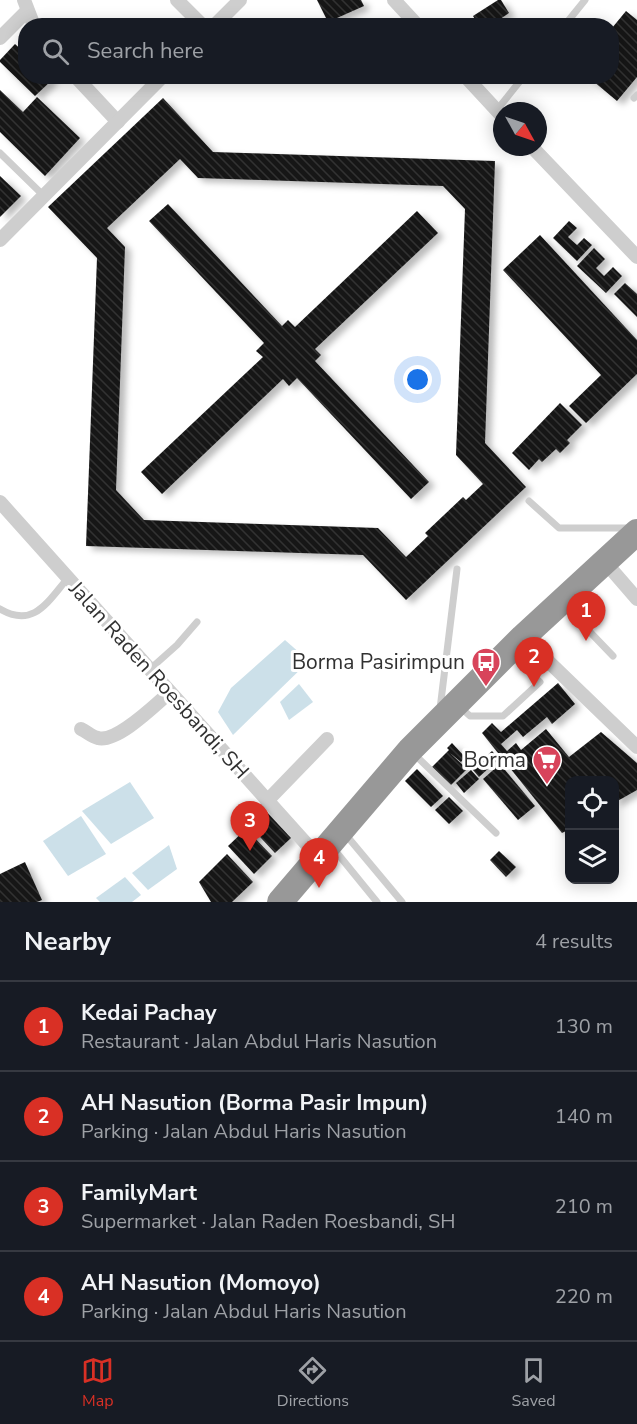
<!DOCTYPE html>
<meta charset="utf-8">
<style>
:root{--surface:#171b24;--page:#242831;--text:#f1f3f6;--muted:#9ea1a6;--line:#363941;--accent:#d93025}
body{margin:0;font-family:"Nunito Sans",sans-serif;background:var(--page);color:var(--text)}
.controls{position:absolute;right:18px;bottom:18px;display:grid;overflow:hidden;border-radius:12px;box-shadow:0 3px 15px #0003}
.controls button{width:54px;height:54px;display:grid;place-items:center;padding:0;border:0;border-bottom:2px solid var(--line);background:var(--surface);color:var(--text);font:30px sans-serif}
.compass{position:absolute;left:493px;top:102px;width:54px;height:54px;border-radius:50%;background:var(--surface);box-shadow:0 3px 15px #0003;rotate:130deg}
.you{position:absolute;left:418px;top:380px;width:21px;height:21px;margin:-15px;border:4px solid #fff;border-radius:50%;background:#1a73e8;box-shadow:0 0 0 9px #1a73e833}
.badge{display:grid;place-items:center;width:39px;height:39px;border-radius:50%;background:var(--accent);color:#fff;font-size:20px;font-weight:700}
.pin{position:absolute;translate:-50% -50px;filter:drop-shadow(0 2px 3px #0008)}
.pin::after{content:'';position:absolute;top:32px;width:21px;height:18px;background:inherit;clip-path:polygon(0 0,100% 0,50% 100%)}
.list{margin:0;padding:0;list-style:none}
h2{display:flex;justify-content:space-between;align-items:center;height:78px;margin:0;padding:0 24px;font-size:26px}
h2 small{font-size:20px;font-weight:400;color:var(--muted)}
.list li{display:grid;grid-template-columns:39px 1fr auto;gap:18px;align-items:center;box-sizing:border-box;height:90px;padding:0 24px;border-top:2px solid var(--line)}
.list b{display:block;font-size:22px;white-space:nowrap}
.list p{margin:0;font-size:20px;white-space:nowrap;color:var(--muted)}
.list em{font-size:20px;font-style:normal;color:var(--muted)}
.icon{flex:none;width:33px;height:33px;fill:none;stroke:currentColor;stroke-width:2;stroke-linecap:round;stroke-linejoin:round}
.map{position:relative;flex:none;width:637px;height:902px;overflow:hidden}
.search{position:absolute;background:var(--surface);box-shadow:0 3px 15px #0003;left:18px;right:18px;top:18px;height:66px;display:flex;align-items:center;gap:15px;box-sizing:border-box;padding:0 21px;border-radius:24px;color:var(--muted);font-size:22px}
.sheet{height:438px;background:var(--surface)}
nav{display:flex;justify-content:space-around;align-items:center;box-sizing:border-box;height:84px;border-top:2px solid var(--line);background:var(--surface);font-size:16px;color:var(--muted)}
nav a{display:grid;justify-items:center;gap:3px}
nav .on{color:var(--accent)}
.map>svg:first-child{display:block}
.water{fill:#cce0e9}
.building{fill:url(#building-back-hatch);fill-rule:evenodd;filter:url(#shadow)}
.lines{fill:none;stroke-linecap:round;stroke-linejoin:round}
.lane{stroke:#cecece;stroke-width:7}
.street{stroke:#cecece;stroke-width:14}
.highway{stroke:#989898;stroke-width:26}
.labels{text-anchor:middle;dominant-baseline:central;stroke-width:6;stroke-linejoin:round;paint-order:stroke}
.poi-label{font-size:21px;fill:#313131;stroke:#fff;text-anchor:end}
.street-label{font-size:21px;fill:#313131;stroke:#fff}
</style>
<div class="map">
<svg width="637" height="902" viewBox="0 0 637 902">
<defs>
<pattern id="building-back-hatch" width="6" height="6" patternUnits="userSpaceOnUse" patternTransform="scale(1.5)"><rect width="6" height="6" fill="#181818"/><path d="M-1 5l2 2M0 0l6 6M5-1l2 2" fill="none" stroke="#313131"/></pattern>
<filter id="shadow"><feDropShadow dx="6" dy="4" stdDeviation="3" flood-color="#0004"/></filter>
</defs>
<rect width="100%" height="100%" fill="#fff"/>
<g class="water">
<path d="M285,640L309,661L233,735L218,712L231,688Z"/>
<path d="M299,684L313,702L289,720L280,702Z"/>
<path d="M130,782L154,818L111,844L82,811Z"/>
<path d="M81,816L106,854L68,876L43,841Z"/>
<path d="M169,845L177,869L148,890L132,873Z"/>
<path d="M125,877L141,895L132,902H100L96,898Z"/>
</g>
<g class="building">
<path d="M317,0H361L364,6L328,22Z"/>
<path d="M498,0H501L509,13L490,26H479L473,16Z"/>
<path d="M626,11L637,20V77L617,101L587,76H612V28Z"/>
<path d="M15,44L26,54V76H49L52,80L35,96L0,62V60Z"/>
<path d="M0,90L23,112L37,97L80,138L45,176L0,132Z"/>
<path d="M163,98L213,152L495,161L485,443L526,487L406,600L363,555L86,546L97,258L48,207ZM180,159L198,178L443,186L465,209L456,455L483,484L466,500L463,497L425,533L428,536L406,557L378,528L144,520L116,490L125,247L107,228Z"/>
<path d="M0,176L21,196L0,217Z"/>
<path d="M168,204L282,326L288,320L295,327L417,211L438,233L315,349L321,355L315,361L429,482L411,499L297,378L289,386L283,379L162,494L141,472L263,357L256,351L264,343L149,221Z"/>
<path d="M569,221L577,228L568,237L577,245L584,238L592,245L577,261L553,238Z"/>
<path d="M540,235L637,340V374L586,423L569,406L601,375L503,270Z"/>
<path d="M594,248L605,259L596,268L604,276L613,267L622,276L606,293L577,266Z"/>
<path d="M625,283L637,294V317L614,294Z"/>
<path d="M560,403L582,425L567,440L570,443L560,453L556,449L542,462L539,459L529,470L512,453Z"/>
<path d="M558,683L575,704L552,724L547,717L523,737L517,730L501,744L507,751L516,743L521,750L546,729L569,757L601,732L637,763V790L614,803V780H570V829L562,833L482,733L492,723L501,732Z"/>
<path d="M452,743L465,757L461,762L450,753L467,769L450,786L431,768L449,750L447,748Z"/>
<path d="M492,751L499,759L479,777L472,769Z"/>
<path d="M500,764L535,806L518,820L483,779Z"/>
<path d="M417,769L443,796L431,807L405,781Z"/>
<path d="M471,770L479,779L464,793L456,783Z"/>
<path d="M449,797L463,811L449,824L435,810Z"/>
<path d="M264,809L291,838L275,853L248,824Z"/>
<path d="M246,829L272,856L254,874L228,846Z"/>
<path d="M499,851L516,867L506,877L490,860Z"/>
<path d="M227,854L253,882L232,902H211L199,882Z"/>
<path d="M25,862L42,900L37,902H0V874Z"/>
</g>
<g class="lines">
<g class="lane">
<path d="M564,26L585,0"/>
<path d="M634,98L637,95"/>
<path d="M497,110L524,76"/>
<path d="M0,153L44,196"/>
<path d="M529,501L559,528H630"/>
<path d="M565,606L613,656"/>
<path d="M0,609C34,629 48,601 68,578"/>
<path d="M149,670L177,645L197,622"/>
<path d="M460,707L470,716H503L540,682L511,655"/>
<path d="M440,709L457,569"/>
<path d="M414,754L496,833"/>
<path d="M346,835L402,902"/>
<path d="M333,848L377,902"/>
</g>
<g class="street">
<path d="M24,0L34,26"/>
<path d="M177,0L203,26"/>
<path d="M394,0L418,26"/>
<path d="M214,26L240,0"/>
<path d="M0,38L27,11"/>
<path d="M75,76L118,122"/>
<path d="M465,76L502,116"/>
<path d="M532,147L637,257"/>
<path d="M0,240L163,76"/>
<path d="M0,502L319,858"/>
<path d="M605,562L637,599"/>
<path d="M523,637L637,747"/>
<path d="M81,729C86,731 92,737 98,738C117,743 155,705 169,693"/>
<path d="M267,801L327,739"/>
</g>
<path class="highway" d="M280,902L410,750L523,637L637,532"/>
</g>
<defs>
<g id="bus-pin" transform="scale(1.5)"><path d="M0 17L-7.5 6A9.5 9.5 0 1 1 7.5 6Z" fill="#d8445b" stroke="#fff"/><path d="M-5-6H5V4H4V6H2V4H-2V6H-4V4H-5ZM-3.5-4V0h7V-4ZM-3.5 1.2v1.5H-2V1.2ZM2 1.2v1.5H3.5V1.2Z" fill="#fff"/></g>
<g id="supermarket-pin" transform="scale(1.5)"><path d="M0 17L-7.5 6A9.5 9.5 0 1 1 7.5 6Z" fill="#d8445b" stroke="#fff"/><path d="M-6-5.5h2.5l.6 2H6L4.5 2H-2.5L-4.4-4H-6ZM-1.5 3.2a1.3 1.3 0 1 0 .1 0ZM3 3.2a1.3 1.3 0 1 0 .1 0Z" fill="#fff"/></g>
</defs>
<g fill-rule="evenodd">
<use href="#bus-pin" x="486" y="662"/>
<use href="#supermarket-pin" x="547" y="760"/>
</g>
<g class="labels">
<g class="poi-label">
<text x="465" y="662">Borma Pasirimpun</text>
<text x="526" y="760">Borma</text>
</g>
<g class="street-label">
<text transform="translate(159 680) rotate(48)">Jalan Raden Roesbandi, SH</text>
</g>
</g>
</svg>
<div class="controls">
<button><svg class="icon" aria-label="locate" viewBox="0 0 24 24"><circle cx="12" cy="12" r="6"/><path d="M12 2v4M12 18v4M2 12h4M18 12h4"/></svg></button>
<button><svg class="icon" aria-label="layers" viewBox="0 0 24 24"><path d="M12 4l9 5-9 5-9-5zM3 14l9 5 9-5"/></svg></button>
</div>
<svg class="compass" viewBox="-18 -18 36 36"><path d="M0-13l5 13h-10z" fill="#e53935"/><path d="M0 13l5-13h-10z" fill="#9ea1a6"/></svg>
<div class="you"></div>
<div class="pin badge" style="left:586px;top:641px">1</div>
<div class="pin badge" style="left:534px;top:687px">2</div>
<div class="pin badge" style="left:250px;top:851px">3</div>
<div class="pin badge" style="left:319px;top:888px">4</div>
<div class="search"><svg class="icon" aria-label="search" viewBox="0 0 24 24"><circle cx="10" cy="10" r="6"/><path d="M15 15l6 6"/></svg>Search here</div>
</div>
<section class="sheet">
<h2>Nearby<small>4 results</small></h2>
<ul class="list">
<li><span class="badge">1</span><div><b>Kedai Pachay</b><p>Restaurant · Jalan Abdul Haris Nasution</p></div><em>130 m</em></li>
<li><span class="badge">2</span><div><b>AH Nasution (Borma Pasir Impun)</b><p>Parking · Jalan Abdul Haris Nasution</p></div><em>140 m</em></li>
<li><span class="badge">3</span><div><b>FamilyMart</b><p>Supermarket · Jalan Raden Roesbandi, SH</p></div><em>210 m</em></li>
<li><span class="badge">4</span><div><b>AH Nasution (Momoyo)</b><p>Parking · Jalan Abdul Haris Nasution</p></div><em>220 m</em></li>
</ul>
</section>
<nav>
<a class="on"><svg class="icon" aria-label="map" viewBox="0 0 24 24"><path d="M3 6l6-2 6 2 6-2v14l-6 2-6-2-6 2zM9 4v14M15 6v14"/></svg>Map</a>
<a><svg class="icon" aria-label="directions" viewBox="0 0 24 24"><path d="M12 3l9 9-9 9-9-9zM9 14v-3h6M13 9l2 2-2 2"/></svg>Directions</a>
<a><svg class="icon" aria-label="saved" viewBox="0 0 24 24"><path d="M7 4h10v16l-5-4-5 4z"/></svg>Saved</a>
</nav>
